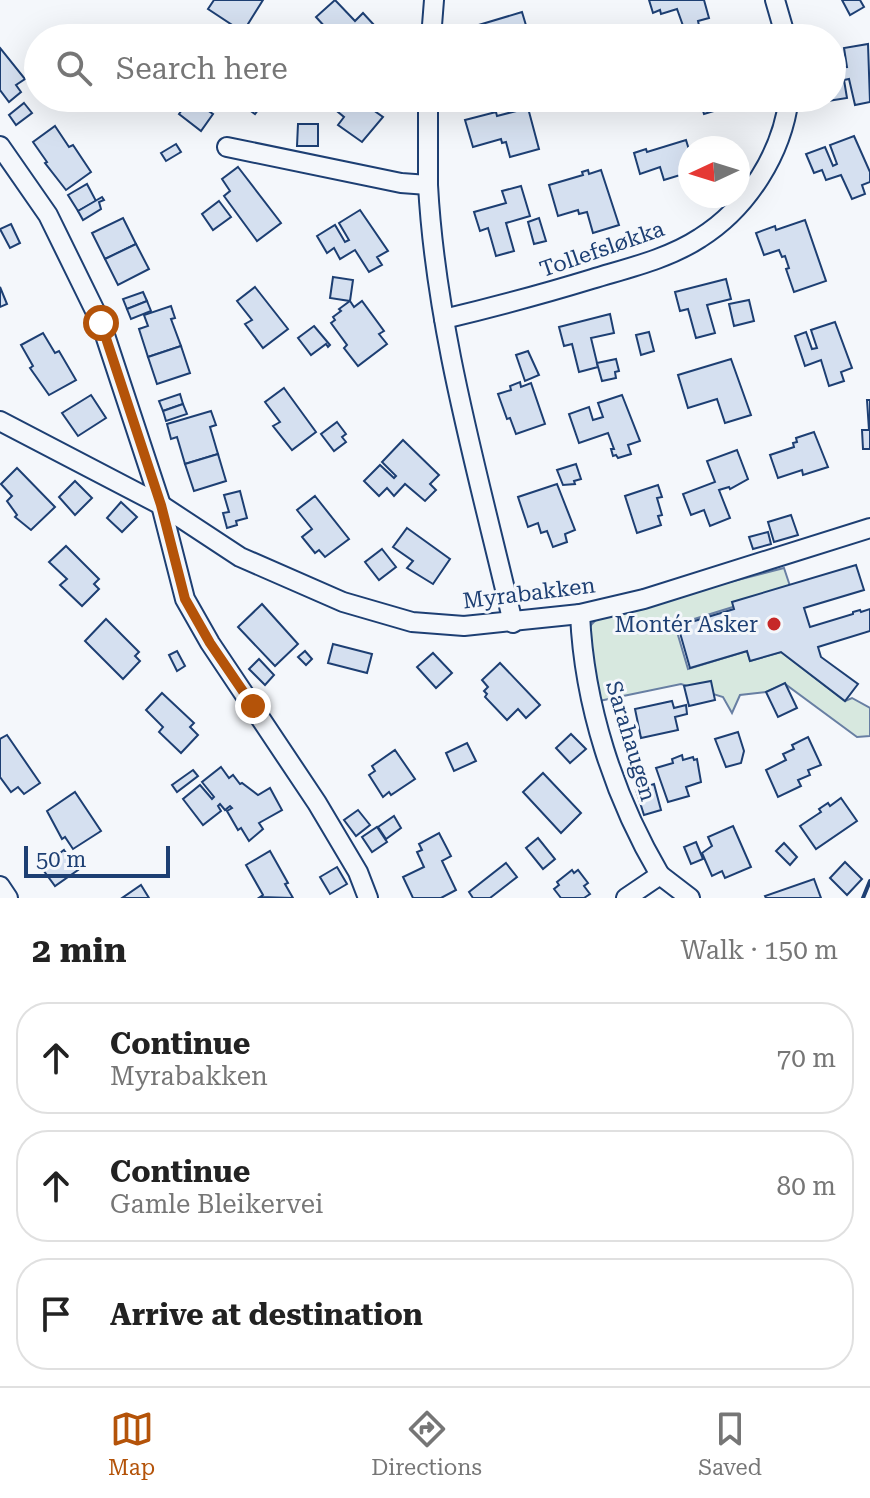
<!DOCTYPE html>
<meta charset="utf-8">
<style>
:root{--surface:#fff;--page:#f6f6f6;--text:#222;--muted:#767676;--line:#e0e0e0;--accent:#b45309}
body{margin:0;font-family:"Roboto Serif",serif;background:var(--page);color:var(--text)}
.compass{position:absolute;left:678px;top:136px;width:72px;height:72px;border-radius:50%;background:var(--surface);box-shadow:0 8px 32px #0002;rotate:266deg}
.scale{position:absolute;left:24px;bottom:20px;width:146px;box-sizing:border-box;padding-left:8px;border:4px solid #1d3f73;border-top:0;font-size:22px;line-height:28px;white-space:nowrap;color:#1d3f73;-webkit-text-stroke:6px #f4f7fb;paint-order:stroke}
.stop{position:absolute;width:24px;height:24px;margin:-18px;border:6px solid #b45309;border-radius:50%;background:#fff}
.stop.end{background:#b45309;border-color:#fff;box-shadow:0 2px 8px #0008}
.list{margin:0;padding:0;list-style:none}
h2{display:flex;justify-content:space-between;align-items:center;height:104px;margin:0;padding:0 32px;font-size:34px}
h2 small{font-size:26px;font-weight:400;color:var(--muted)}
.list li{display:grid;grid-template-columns:52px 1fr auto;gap:24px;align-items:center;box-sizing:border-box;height:112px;margin:0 16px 16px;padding:0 16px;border:2px solid var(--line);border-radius:32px}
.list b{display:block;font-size:30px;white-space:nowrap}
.list p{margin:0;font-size:26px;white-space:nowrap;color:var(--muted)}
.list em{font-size:26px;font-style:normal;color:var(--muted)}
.icon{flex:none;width:44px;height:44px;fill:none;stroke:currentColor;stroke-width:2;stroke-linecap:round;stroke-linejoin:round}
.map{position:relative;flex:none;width:870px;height:898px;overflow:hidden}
.search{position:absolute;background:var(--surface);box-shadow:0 8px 32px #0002;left:24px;right:24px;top:24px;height:88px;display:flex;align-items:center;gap:20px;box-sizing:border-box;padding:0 28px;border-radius:44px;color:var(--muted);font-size:30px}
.sheet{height:488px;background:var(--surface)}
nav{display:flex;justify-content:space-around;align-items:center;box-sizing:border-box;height:112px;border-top:2px solid var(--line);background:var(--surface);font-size:22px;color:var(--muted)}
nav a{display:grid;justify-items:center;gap:4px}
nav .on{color:var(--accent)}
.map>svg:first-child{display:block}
.green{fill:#d7e8df;stroke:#687fa3;stroke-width:2}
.building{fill:#d5e0f0;stroke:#1d3f73;stroke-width:2}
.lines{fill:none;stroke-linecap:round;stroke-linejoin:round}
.minor-casing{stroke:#1d3f73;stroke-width:22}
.minor{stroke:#f4f7fb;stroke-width:18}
.wall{stroke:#1d3f73;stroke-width:4}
.route{stroke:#b45309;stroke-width:10}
.poi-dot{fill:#c62828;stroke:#f4f7fb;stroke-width:3}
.labels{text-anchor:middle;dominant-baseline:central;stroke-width:6;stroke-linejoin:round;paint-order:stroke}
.street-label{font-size:22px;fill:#1d3f73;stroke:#f4f7fb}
.poi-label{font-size:22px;fill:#1d3f73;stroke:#f4f7fb;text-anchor:end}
</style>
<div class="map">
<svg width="870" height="898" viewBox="0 0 870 898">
<rect width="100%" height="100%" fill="#f4f7fb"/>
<path class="green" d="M784,568L791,589L675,625L688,669L747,651L750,661L781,652L845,701L852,698L870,708V736L857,737L785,684L766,692L740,695L732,713L723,697L681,684L599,701C597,686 586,641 589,629C592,620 602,617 609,613Z"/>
<g class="building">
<path d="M214,0H263L243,32L208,9Z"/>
<path d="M335,0L355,21L363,13L386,38H335L316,17Z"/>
<path d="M649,0H704L709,18L698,21L700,30L686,34L677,9L661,14L660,10L653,13Z"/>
<path d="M842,0H860L864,7L850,15Z"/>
<path d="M522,12L528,32L506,38H475L472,27Z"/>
<path d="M122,30L129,38H114Z"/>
<path d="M868,44L870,102L855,105L849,79L844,80L847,98L815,103L814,98H832V68L847,67L844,48Z"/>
<path d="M0,48L25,79L16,85L21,92L9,102L0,90Z"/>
<path d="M233,98H267L255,114Z"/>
<path d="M329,98H356L383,117L362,142L338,125L344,117L326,102Z"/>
<path d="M699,98H738L740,103L704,114Z"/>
<path d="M188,102L193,105L195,102L213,114L201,131L179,114Z"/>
<path d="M24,103L32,113L16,125L9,115Z"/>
<path d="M528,108L539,149L510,157L506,142L502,143L501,139L473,147L465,120L496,112L497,116Z"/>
<path d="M298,124H318V146H297Z"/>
<path d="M55,126L69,147L73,145L91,172L66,190L45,163L47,162L33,142Z"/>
<path d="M854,136L870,172V182L862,185L865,194L852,199L841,175L826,180L822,170L814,173L806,154L825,147L833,166L837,164L830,145Z"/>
<path d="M686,140L690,153V172L664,180L660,167L640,174L634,153L646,149L647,152Z"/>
<path d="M176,144L181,152L166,161L161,153Z"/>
<path d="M238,167L281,223L257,241L224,196L230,191L222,179Z"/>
<path d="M588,170L589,174L601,170L619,225L593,233L587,212L579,214L578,210L558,216L549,185L583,175L582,172Z"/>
<path d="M87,184L96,201L78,211L68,195Z"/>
<path d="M521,186L530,216L506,223L514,251L496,256L488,228L480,231L474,212L506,203L502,191Z"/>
<path d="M102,197L104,200L99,202L101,209L83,220L78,211Z"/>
<path d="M219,201L231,217L213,230L202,214Z"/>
<path d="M360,210L388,251L377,257L382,265L369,272L355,250L340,259L334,248L327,253L317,236L335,225L345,242L349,240L339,223Z"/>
<path d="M123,218L136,244L105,259L92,233Z"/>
<path d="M539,218L546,241L534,244L528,222Z"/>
<path d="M805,220L826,281L794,292L786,269L789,268L785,256L782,257L779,250L764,255L756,233L775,226L776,230Z"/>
<path d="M11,224L20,243L10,248L0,229Z"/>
<path d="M136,244L149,269L118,285L105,259Z"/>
<path d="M333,277L353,280L350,301L330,298Z"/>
<path d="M726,279L731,299L707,305L715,333L696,338L688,309L680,311L675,292Z"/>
<path d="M0,287L7,304L0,307Z"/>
<path d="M255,287L288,329L263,348L245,324L252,320L237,301Z"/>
<path d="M143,292L147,301L127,309L123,299Z"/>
<path d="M749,300L754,321L734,326L729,304Z"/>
<path d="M147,301L151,311L131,319L127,309Z"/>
<path d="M350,301L354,307L362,301L384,331L379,334L387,344L358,366L344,348L347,345L331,323L335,320L333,317L341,311L339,309Z"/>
<path d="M171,306L175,318L171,319L181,346L148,357L139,329L148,326L144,315Z"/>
<path d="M610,314L614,333L591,338L598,367L579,372L572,344L564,346L559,327Z"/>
<path d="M835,322L852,368L841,372L844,381L829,386L821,360L805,366L795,336L806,332L812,349L817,348L811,330Z"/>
<path d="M314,326L330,345L328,347L326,344L311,355L298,338Z"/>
<path d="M649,332L654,351L641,355L636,335Z"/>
<path d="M43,333L55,353L59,351L76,380L49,395L30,368L33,366L21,345Z"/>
<path d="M181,346L190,373L157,384L148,357Z"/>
<path d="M528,351L539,375L525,381L516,355Z"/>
<path d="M616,359L619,371L615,372L616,378L602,381L597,363Z"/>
<path d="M731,359L751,415L725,423L717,399L688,408L678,375Z"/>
<path d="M520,382L521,387L531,383L545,424L516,434L510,418L507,419L498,394L511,390L510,386Z"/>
<path d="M284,388L316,432L292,450L273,426L280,422L265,402Z"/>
<path d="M180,394L183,404L163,411L159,401Z"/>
<path d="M91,395L106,418L78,436L62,413Z"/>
<path d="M622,395L640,441L628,445L631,454L618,458L616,455L613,456L611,449H614L608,433L579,443L569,414L589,407L593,420L603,417L598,403Z"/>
<path d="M867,400H870V449H863L862,430H869Z"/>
<path d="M183,404L187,414L166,421L163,411Z"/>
<path d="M211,411L216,425L210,427L218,454L185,464L177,437L171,439L167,424Z"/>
<path d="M337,422L346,434L342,437L346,442L334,451L321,434Z"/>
<path d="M814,432L828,467L803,475L802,470L778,478L770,455L794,447L793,443L797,442L796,438Z"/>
<path d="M403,440L439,475L430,484L436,490L425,501L405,484L394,496L387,488L379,496L364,481L380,465L394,478L396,476L382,462Z"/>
<path d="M737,450L748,479L730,489L729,487L719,490L730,518L710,526L704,510L691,515L683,494L715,482L707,461Z"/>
<path d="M218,454L226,481L194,491L185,464Z"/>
<path d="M576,464L581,479L574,481L575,484L563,485L557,470Z"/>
<path d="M17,468L55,507L31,530L15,517L17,515L7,501L12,496L1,484Z"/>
<path d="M75,481L92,498L75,515L59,497Z"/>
<path d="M557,484L575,530L565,534L567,542L553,547L547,531L541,533L538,523L528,527L518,497Z"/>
<path d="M658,485L662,497L657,498L662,515L658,516L661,525L637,533L625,496Z"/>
<path d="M240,491L247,518L236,521L237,525L227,528L223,513L229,512L224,495Z"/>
<path d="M315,496L349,539L325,557L319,550L315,553L302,537L312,529L297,510Z"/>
<path d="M121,502L137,517L122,532L107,518Z"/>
<path d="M791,515L798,535L774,542L768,522Z"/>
<path d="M407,528L450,559L433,584L407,568L413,561L393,547Z"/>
<path d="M768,532L771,544L753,549L749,537Z"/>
<path d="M66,546L99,579L94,584L99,589L82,606L60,585L67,579L49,562Z"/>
<path d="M382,549L396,567L379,580L365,562Z"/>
<path d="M856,565L864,590L804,608L810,627L853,614V612L860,610L861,612L870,609V631L818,647L821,657L858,684L845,701L781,652L750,661L747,651L690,668L678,626L734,609L732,602Z"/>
<path d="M262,604L298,644L275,666L238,627Z"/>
<path d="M106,619L139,652L135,656L140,661L123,679L85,641Z"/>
<path d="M333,644L372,654L367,673L328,663Z"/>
<path d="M177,651L185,666L177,671L169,655Z"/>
<path d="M305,651L312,659L306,665L298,657Z"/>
<path d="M433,653L452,673L436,688L417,667Z"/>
<path d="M259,659L274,675L265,685L249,669Z"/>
<path d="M500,663L540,705L526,718L518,709L507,720L485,697L487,694L484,691L488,687L482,680Z"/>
<path d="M711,681L715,700L689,706L684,686Z"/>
<path d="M785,683L797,708L778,717L766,692Z"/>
<path d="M162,693L194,723L190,727L198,735L181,753L159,732L163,727L146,710Z"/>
<path d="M672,701L674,708L686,705L687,714L675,717L678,730L641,738L635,709Z"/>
<path d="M738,732L744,751L741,763L726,767L715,739Z"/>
<path d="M571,734L586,749L570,763L556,748Z"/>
<path d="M7,735L40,783L24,794L18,787L11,792L0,777V739Z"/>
<path d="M808,737L821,765L808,770L810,775L798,780L801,786L778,797L766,770L786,760L783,754L794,749L792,745Z"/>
<path d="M467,743L476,761L454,771L446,753Z"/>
<path d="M395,750L415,779L391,795L389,792L383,797L369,775L375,771L372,766Z"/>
<path d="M682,755L683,760L693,757L694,760L697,759L701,782L686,787L689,796L668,802L656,768L673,763L672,759Z"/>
<path d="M221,767L229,778L233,775L240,784L242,783L258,795L270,788L282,810L259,823L263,829L249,841L241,828L238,830L227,811L232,808L230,806L225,810L220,804L218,806L221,811L203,825L183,799L200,785L212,799L214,797L202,782Z"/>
<path d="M193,770L198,776L177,792L172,785Z"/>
<path d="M543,773L581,813L561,833L523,792Z"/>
<path d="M654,784L661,810L644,815L636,790Z"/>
<path d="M75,792L101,831L73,849L65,837L62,839L47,811Z"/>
<path d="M841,798L857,821L816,849L800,826L821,812L819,809L828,803L830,806Z"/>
<path d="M358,810L370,825L356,836L344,820Z"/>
<path d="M394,816L401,828L386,839L378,827Z"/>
<path d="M733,826L751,867L725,878L722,871L712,876L702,853L712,846L708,837Z"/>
<path d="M377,827L387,842L372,852L362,837Z"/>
<path d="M439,833L451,856L442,861L456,890L441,898H413L403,877L424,867L417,852L422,850L419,844Z"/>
<path d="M538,838L555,859L543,869L526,848Z"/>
<path d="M696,842L703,859L691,864L684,847Z"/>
<path d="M784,843L797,857L790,865L776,851Z"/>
<path d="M64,850L78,870L55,886L41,867Z"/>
<path d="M270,851L288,883L285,884L293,898L260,897L263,895L246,865Z"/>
<path d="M845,862L862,879L847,895L830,878Z"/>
<path d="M506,863L517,877L490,898H473L469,892Z"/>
<path d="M337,867L347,884L330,894L320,877Z"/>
<path d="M572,870L574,873L578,870L588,883L584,886L590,894L584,898H561L554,889L559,885L557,882Z"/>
<path d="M814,879L821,898H766L765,896Z"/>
<path d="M141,885L149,898H122Z"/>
</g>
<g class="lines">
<g class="minor-casing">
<g id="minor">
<path d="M775,0L786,38"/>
<path d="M431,38L434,0"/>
<path d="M0,146L48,215L101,323L161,505L185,599L210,643L317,803L358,872L368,898"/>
<path d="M227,147L401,183L428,185V98"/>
<path d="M428,185C436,332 480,480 513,623"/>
<path d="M444,319C494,307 543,294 592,279C628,268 668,259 700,238C748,208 782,153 789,98"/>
<path d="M0,421L161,505L240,557L343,602L412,622L464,626L580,614L644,599L870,528"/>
<path d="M580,614C584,705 614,797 660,875L626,898"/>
<path d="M660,875L690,898"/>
<path d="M0,886L8,898"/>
</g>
</g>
<use href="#minor" class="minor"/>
<path class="wall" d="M863,898L870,881"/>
</g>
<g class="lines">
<path class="route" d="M101,323L161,505L185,599L210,643L253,706"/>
</g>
<circle class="poi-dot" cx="774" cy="624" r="8"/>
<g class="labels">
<g class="street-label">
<text transform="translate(602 249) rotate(-19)">Tollefsløkka</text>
<text transform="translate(529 593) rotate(-7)">Myrabakken</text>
<text transform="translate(631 741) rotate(73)">Sarahaugen</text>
</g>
<g class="poi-label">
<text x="758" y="624">Montér Asker</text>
</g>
</g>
</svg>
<svg class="compass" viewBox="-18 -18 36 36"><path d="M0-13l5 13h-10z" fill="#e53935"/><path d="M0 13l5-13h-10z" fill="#767676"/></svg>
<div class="scale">50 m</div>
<div class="stop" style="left:101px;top:323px"></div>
<div class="stop end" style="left:253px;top:706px"></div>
<div class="search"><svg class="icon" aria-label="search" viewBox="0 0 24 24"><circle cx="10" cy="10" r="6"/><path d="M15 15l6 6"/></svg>Search here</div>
</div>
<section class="sheet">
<h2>2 min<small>Walk · 150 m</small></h2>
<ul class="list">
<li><svg class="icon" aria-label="ahead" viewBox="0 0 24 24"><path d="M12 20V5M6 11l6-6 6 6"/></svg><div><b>Continue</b><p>Myrabakken</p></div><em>70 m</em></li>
<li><svg class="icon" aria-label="ahead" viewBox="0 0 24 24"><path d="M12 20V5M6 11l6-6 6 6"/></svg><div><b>Continue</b><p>Gamle Bleikervei</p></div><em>80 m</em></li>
<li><svg class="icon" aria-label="arrive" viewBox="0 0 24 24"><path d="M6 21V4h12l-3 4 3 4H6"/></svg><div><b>Arrive at destination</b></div></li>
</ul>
</section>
<nav>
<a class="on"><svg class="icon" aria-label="map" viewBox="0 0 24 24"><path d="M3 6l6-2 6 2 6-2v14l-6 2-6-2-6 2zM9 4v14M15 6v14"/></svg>Map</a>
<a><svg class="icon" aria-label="directions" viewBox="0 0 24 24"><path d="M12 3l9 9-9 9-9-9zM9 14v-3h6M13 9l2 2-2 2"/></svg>Directions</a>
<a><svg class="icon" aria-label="saved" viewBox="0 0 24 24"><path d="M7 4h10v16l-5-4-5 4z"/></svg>Saved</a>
</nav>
